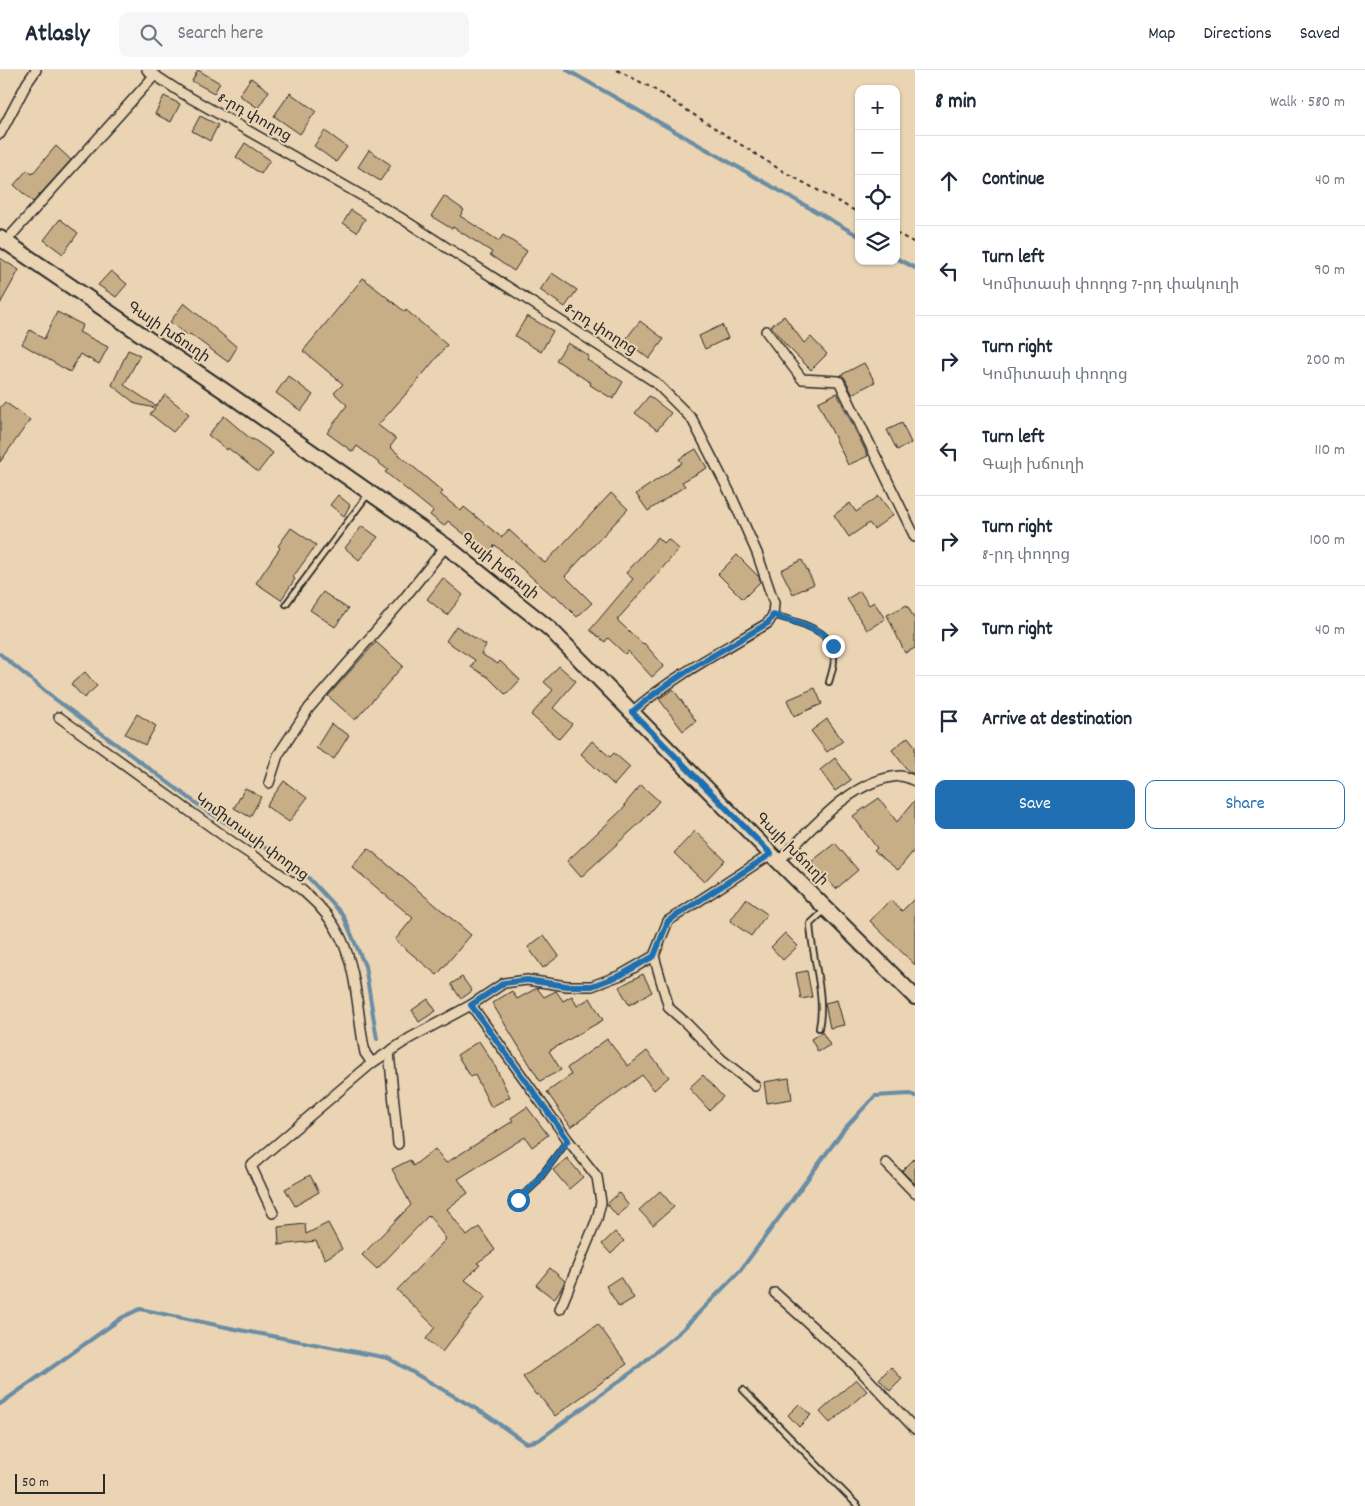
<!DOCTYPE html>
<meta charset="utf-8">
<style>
:root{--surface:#fff;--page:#f6f6f7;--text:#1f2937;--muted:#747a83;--line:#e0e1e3;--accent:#1f6fb2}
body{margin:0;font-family:Dekko,"Noto Sans Armenian",sans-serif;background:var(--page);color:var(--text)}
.controls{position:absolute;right:15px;top:15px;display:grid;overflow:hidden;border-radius:10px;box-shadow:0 1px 4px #0004}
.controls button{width:45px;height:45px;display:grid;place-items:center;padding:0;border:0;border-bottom:1px solid var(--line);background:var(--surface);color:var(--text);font:25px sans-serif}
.scale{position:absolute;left:15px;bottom:12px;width:90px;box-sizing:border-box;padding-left:5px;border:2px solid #2b2b2b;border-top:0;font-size:14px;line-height:18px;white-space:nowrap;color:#2b2b2b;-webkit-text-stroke:4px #ead4b3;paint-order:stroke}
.stop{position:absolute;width:15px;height:15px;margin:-11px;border:4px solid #1f6fb2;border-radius:50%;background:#fff}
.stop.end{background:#1f6fb2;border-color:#fff;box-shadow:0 1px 5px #0008}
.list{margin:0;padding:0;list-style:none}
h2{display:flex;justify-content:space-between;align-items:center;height:65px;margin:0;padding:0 20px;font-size:21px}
h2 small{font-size:16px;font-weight:400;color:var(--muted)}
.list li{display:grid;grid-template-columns:32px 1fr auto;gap:15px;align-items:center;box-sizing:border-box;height:90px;padding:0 20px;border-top:1px solid var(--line)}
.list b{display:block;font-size:19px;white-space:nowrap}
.list p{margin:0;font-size:16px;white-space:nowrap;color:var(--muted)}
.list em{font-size:16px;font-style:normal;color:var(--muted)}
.actions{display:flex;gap:10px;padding:15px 20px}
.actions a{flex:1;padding:11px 0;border:1px solid var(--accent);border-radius:10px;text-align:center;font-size:18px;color:var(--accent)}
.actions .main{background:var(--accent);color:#fff}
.icon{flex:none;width:28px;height:28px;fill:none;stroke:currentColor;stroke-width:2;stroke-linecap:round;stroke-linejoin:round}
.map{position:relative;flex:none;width:915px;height:1436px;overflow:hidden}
header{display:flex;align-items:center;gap:30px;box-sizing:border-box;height:70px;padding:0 25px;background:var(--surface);border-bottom:1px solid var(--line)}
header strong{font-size:24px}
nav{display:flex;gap:28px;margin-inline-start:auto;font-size:18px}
.search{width:350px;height:45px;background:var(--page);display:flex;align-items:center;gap:12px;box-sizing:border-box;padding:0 18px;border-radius:10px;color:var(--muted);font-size:19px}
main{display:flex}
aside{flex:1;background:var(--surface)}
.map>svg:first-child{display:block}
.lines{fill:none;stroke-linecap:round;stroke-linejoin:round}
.stream{stroke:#6a8da4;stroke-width:4}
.building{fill:#c8ae86;stroke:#2b2b2b}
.service-casing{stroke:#2b2b2b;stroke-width:8}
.minor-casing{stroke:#2b2b2b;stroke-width:12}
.secondary-casing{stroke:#2b2b2b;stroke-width:18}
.path{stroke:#2b2b2b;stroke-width:2;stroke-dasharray:4 4;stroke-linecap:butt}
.service{stroke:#ead4b3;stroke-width:4.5}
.minor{stroke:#ead4b3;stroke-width:9}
.secondary{stroke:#ead4b3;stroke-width:14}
.route{stroke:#1f6fb2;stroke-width:6}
.labels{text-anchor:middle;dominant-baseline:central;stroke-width:4;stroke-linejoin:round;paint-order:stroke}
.street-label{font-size:15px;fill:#2b2b2b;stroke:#ead4b3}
</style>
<header>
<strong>Atlasly</strong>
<div class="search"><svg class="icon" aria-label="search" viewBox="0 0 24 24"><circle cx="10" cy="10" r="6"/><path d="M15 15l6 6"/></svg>Search here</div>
<nav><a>Map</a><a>Directions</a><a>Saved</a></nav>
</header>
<main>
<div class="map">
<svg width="915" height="1436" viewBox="0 0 915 1436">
<rect width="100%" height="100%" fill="#ead4b3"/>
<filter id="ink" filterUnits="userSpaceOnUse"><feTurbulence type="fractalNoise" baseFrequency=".02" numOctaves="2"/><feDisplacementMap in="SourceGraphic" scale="10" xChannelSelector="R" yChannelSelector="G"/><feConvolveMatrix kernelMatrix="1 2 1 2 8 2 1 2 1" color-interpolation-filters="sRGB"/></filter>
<g filter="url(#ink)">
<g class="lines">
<g class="stream">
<path d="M567,0L859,166"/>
<path d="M896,188L915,198"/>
<path d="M0,584L55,629L204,739L303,802L343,845L365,896L377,969"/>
<path d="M0,1334L123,1247L140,1239L240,1260L388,1288L485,1344L526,1373L539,1370L633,1301L682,1260L740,1201L845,1058L875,1026L910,1024L915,1026"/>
</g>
</g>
<g class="building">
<path d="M198,0L220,13L214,23L192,11Z"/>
<path d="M251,8L269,21L258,38L239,25Z"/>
<path d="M290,23L316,41L300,64L274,46Z"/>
<path d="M164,26L180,34L171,52L155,44Z"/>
<path d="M200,46L218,55L210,71L192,61Z"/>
<path d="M325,61L347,77L336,92L314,76Z"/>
<path d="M245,73L270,90L261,104L236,87Z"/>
<path d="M56,76L71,90L33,132L14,115L27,100L32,104Z"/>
<path d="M369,80L391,95L380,111L358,97Z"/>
<path d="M444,126L464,140L460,146L499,171L503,165L527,181L514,201L490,185L492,182L453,157L452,159L431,146Z"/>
<path d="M351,140L365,149L357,162L343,153Z"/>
<path d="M60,149L78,163L63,184L44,170Z"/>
<path d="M0,188L19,200L0,234Z"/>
<path d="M111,201L127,214L116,227L98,215Z"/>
<path d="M552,203L577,220L565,237L540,220Z"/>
<path d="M363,208L405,242L406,240L447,275L414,315L378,355L396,369L390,377L443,422L440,424L461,441L464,437L501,467L509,460L545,493L611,423L628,439L565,506L592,533L577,547L555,525L553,526L495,475L488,483L448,451L444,456L430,445L433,441L385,402L388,400L357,376L353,382L327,363L347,335L334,323L343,314L303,281Z"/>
<path d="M184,233L237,277L228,292L190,264L188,266L170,252Z"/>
<path d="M57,242L83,255L79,262L108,277L99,294L80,284L70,302L22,274L30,260L44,269Z"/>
<path d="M527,246L553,261L541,282L515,266Z"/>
<path d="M784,246L804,273L811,267L827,284L811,300L784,273L771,256Z"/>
<path d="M640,251L664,269L649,289L625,270Z"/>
<path d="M722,255L728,268L705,279L699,266Z"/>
<path d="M568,273L589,286L587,290L623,312L613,329L590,315L591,313L556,290Z"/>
<path d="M128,280L140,285L124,315L156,336L165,325L189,344L173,362L150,344L155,338L136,334L112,315Z"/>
<path d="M864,293L875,312L852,324L845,308L841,305Z"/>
<path d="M288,306L313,325L301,341L276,323Z"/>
<path d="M837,323L868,386L848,395L818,332Z"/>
<path d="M649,326L671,343L657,360L635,343Z"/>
<path d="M5,332L30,350L0,392V338Z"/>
<path d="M224,346L252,370L253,369L273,383L258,402L228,378L227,380L208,365Z"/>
<path d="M902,353L911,373L897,380L887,360Z"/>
<path d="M696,379L707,398L682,412L685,416L648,441L636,424L682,393L679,389Z"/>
<path d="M338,425L350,435L344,446L330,435Z"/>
<path d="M879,426L893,445L874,459L869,453L849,467L834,445L850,433L856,442Z"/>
<path d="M362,456L378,467L359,490L345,478Z"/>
<path d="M291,458L316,475L293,507L295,509L281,530L256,513L280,478L278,476Z"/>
<path d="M658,467L664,473L668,469L679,479L617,550L643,574L644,573L664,596L652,607L628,581L625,584L608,568L605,572L590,560L633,509L626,503Z"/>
<path d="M737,485L759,507L760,512L743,529L718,504Z"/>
<path d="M802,490L814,514L793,524L781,500Z"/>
<path d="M443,508L463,525L447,545L427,529Z"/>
<path d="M860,521L869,535L874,532L885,549L867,560L847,529Z"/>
<path d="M323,522L348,539L335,557L310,540Z"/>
<path d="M907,535L915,550V578L905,583L887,545Z"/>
<path d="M456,556L486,575L481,584L498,594L500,591L520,610L506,625L488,607L471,597L475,590L446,571Z"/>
<path d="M376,572L403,596L355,650L328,626Z"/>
<path d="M559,596L576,611L553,638L572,654L559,669L531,645L553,620L544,612Z"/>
<path d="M85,602L97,616L84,628L71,614Z"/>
<path d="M815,618L822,634L794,646L787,630Z"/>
<path d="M673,619L696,651L683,661L659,629Z"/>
<path d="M137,644L156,656L145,675L125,664Z"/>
<path d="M827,649L843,671L827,682L811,661Z"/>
<path d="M331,654L349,665L334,689L316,678Z"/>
<path d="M908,667L915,676V704L909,702L892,680Z"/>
<path d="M592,671L610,687L614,683L630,697L614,715L581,684Z"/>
<path d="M835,688L851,710L835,721L820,700Z"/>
<path d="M284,711L307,728L289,752L266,736Z"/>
<path d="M641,715L659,731L642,751L581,807L567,791L626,736L624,735Z"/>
<path d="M245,718L261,727L250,747L234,738Z"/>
<path d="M879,728L897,752L915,730V779L898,800L874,781L877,778L853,746Z"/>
<path d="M695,761L725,790L704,812L674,783Z"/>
<path d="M835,773L858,800L836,819L811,792Z"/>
<path d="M368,778L471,865L437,905L395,870L413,848L352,797Z"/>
<path d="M915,828V895L870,851L890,830L902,841Z"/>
<path d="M746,829L767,844L751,866L730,851Z"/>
<path d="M785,863L798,876L783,890L771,877Z"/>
<path d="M544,865L559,886L543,898L528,877Z"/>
<path d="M807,901L812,927L801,929L796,903Z"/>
<path d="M643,904L652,922L629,935L619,917Z"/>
<path d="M462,907L472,921L461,929L451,914Z"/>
<path d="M537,918L544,927L556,921L563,931L572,926L577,936L590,928L603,950L549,981L561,1000L540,1011L492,933L512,921L517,929Z"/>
<path d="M428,929L436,941L419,952L412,940Z"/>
<path d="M837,930L844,955L830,958L825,933Z"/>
<path d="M822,962L830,975L818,982L811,969Z"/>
<path d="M607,969L628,996L647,981L669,1007L654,1020L642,1005L571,1057L547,1022L571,1005L567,998Z"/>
<path d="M479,971L495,996L510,1027L491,1037L475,1005L471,1007L457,985Z"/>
<path d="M703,1005L723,1027L709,1040L689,1018Z"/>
<path d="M789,1008L792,1029L767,1033L764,1012Z"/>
<path d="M527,1037L548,1065L532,1077L525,1067L458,1109L468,1123L447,1139L467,1166L479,1157L495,1180L477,1193L480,1195L465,1210L486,1226L442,1282L426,1269L435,1257L397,1220L446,1169L429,1145L377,1199L362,1185L411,1135L392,1099L410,1090L413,1096L435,1079L446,1093L513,1051L511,1048Z"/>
<path d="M567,1088L583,1107L569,1119L553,1100Z"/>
<path d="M915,1088V1114L902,1101Z"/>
<path d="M310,1105L319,1122L295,1136L285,1119Z"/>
<path d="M660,1121L674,1137L653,1155L639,1140Z"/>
<path d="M619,1123L629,1136L617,1146L607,1134Z"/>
<path d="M328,1153L342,1179L325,1189L316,1171L279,1175L278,1157L305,1154L306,1164Z"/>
<path d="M615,1162L624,1171L611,1184L602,1174Z"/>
<path d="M550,1198L565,1211L561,1219L554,1229L536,1215Z"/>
<path d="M620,1207L634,1228L619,1237L606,1216Z"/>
<path d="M598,1254L627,1294L555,1346L538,1324L536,1325L523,1307Z"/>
<path d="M891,1297L902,1309L890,1321L879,1309Z"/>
<path d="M856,1309L867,1321L830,1353L820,1342Z"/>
<path d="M799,1334L811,1345L799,1357L788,1345Z"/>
</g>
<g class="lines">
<g class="service-casing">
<g id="service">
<path d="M286,534L369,423"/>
<path d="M773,545C795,551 837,560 834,589C834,597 831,605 829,612"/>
<path d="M819,958C826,924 812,889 810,854L825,840"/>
<path d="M518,1130L536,1113L568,1070"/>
<path d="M743,1320L858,1436"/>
</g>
</g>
<g class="minor-casing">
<g id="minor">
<path d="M147,0L182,23L401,148L655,312L692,349L731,425L757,483L774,533L773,545L768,553C722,581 673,606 632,642"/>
<path d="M0,64L27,13L36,0"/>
<path d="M6,171L154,6"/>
<path d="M766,261L802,309L839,311L915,467"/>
<path d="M59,647C116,688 172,729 228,769C268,798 319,821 341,868C358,903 357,945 365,983L372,993"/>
<path d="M269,713L278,685L309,638L402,531L446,476"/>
<path d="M779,791C812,759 851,709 900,706C905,706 910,709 915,711"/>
<path d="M654,886L669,938L686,953L721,989L755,1016"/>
<path d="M471,935L568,1070L597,1107L601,1132L597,1149L560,1239"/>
<path d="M389,982L398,1074"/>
<path d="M886,1093L915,1123"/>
<path d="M273,1143L251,1096L372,993L410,968L471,935L504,913L527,910L567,916H592L621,905L654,886L668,851L771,784"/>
<path d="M775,1223L856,1296L915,1359"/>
</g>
</g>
<g class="secondary-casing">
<path id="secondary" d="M0,168L223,320L446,476L550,559L771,784L915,927"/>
</g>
<g class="path">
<path d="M617,0L652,18L779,99L859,143"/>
<path d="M896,163L915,173"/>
</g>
<use href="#service" class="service"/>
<use href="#minor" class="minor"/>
<use href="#secondary" class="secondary"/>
</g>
</g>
<g class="lines" filter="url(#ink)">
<path class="route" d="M518,1130L536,1113L568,1070L471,935L504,913L527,910L567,916H592L621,905L654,886L668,851L771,784L632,642C673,606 722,581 768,553L773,545L805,555L823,564L833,576"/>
</g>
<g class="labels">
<g class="street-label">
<text transform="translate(254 48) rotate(30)">8-րդ փողոց</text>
<text transform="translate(600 260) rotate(33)">8-րդ փողոց</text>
<text transform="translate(168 263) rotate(34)">Գայի խճուղի</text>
<text transform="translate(499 497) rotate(39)">Գայի խճուղի</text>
<text transform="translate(251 768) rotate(36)">Կոմիտասի փողոց</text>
<text transform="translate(791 780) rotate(45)">Գայի խճուղի</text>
</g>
</g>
</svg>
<div class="controls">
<button>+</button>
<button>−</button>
<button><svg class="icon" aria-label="locate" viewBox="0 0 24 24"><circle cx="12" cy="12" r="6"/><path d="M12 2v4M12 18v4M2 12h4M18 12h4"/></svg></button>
<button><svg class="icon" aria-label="layers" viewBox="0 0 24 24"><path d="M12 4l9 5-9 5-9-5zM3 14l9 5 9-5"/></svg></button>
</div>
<div class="scale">50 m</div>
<div class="stop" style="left:518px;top:1130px"></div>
<div class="stop end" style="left:833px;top:576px"></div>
</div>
<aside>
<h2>8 min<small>Walk · 580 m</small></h2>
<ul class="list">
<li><svg class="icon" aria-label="ahead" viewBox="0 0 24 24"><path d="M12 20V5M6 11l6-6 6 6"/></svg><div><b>Continue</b></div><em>40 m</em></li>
<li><svg class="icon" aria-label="left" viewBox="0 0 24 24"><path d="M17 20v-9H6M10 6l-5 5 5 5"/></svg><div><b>Turn left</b><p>Կոմիտասի փողոց 7-րդ փակուղի</p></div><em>90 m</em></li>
<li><svg class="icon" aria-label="right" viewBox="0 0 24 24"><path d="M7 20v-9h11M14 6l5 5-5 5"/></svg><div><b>Turn right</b><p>Կոմիտասի փողոց</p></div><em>200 m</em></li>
<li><svg class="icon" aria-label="left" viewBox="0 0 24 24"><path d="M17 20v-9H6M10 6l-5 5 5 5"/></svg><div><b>Turn left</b><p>Գայի խճուղի</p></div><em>110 m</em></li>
<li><svg class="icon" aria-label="right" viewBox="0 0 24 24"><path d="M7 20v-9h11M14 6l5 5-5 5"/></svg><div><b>Turn right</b><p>8-րդ փողոց</p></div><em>100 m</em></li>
<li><svg class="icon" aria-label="right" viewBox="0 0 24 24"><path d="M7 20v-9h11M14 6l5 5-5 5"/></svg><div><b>Turn right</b></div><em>40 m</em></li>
<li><svg class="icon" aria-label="arrive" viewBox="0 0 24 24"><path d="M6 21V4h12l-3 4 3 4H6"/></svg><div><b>Arrive at destination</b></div></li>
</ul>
<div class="actions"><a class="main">Save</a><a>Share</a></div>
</aside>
</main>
